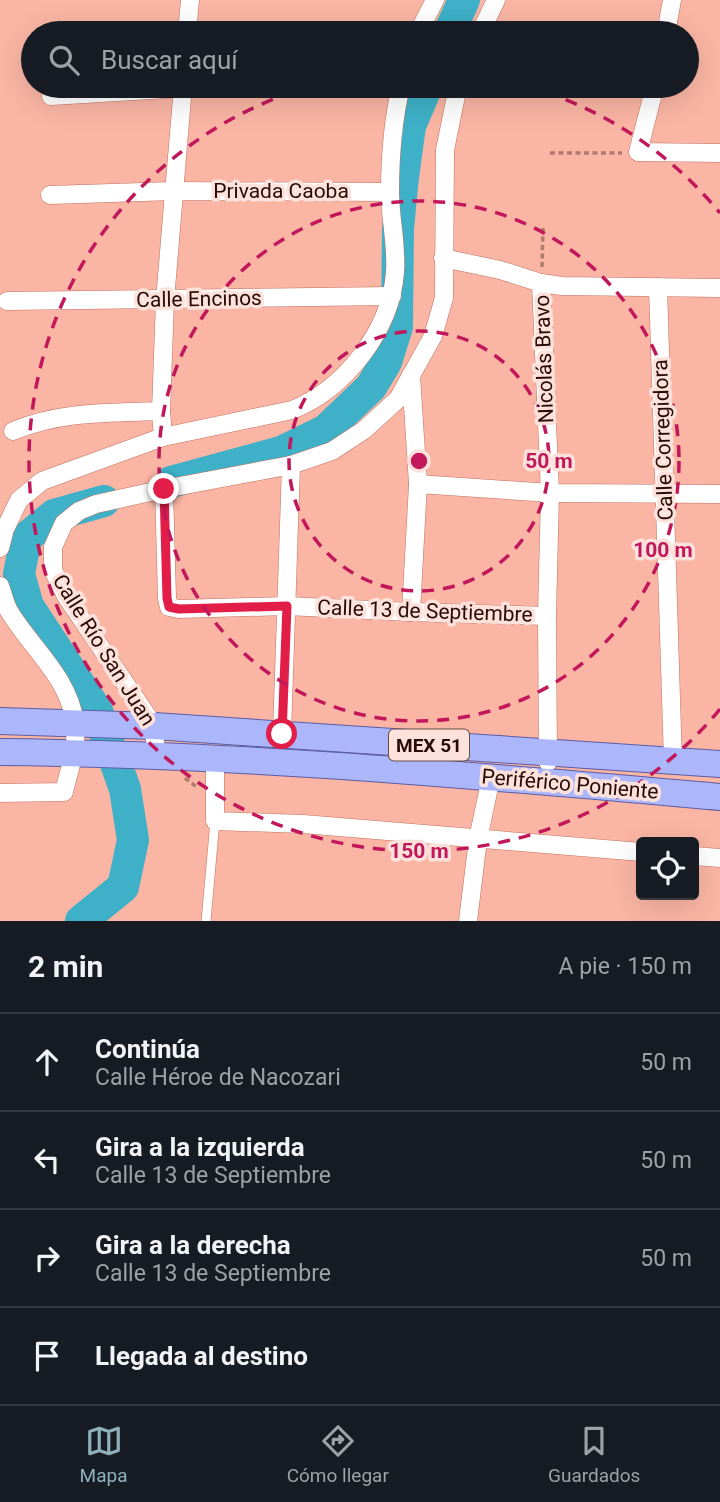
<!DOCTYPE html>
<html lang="es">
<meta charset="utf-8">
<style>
:root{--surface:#171b24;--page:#20242c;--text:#f1f3f6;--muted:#9ea1a6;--line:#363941;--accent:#8fb1b9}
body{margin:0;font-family:Roboto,sans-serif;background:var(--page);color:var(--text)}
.controls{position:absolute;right:21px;bottom:21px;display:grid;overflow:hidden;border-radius:7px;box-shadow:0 7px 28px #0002}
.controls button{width:63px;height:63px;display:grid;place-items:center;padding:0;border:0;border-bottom:2px solid var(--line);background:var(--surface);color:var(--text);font:35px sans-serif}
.stop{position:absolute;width:21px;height:21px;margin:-16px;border:5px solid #e11d48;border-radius:50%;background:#fff}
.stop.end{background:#e11d48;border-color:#fff;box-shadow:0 2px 7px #0008}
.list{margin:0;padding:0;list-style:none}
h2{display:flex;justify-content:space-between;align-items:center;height:91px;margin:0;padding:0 28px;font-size:30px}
h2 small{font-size:23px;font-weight:400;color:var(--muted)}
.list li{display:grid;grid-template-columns:46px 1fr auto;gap:21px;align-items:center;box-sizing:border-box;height:98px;padding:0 28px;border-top:2px solid var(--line)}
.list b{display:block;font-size:26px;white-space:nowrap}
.list p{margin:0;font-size:23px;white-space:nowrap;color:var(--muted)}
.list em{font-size:23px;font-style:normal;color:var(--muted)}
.icon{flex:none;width:38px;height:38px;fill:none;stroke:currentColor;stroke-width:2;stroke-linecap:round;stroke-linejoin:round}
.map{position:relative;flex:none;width:720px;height:921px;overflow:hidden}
.search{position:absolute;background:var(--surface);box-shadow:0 7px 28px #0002;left:21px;right:21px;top:21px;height:77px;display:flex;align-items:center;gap:18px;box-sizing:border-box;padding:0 24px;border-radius:38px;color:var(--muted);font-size:26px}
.sheet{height:483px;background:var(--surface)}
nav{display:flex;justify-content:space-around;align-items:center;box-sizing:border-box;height:98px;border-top:2px solid var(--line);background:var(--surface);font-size:19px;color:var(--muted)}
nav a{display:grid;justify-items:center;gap:4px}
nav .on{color:var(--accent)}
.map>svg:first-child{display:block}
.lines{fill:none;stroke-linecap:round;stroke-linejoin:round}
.river{stroke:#3eb1c8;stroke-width:32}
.service-casing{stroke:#c1715e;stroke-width:10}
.minor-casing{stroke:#c1715e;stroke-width:19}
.primary-casing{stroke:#5b5ca4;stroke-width:28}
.path{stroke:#b17a6d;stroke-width:3.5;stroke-dasharray:5 3.5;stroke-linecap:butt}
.service{stroke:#fff;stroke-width:9}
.minor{stroke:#fff;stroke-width:18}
.primary{stroke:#acb7fb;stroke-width:26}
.route{stroke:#e11d48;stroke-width:9}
.ring{fill:none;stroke:#c2185b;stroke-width:3.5;stroke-dasharray:12 9}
.labels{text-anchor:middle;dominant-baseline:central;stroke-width:7;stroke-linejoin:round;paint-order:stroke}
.shield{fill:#fde2db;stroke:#694c46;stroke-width:2}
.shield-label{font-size:19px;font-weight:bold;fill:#2a0c06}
.street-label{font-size:21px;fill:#2a0c06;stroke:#fde2db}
.centre{fill:#c2185b;stroke:#fde2db;stroke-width:3.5}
.ring-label{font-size:21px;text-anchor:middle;font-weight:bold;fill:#c2185b;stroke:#fde2db;stroke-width:7;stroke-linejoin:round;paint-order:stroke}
</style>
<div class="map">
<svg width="720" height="921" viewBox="0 0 720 921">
<rect width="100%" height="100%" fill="#fab5a4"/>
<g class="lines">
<g class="river">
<path d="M449,33L464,0"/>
<path d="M171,482L281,452L326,430L371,387L386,362L397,327L398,228L403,177L410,126L427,86"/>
<path d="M81,921L123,887L133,840L125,789L97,711L28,606L19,574L26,538L54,515L104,501"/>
</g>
<g class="service-casing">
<path id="service" d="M206,921L215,821"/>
</g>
<g class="minor-casing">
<g id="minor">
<path d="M187,33L190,0"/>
<path d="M418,33L435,0"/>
<path d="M480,33L496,0"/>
<path d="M666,33L672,0"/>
<path d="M655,86L638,152L720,153"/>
<path d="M51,96L183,88H400"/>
<path d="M50,195L173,191L390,192"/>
<path d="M443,258L500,270L541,283L562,286L720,288"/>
<path d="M541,283L550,493L547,616L548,762"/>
<path d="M658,287L673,761"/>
<path d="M7,301L392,296"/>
<path d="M13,431C62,411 108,413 161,411"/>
<path d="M163,437L161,411L165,300L183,86"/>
<path d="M418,484L550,493L720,494"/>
<path d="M164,489L167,598L169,607L179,609L287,606L411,612L547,616"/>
<path d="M0,548L5,529L19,500L42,481L163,437L292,410C345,389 391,330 395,272C397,245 390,218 390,192C390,157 393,120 401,86"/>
<path d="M0,586C3,594 5,604 9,611C31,648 69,677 75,723C78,745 69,771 64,792L0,793"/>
<path d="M411,612L418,484L411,375"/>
<path d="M282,734L291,465"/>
<path d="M156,755L154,726L66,596L53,570V547L64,523L79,511L96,504L164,489L291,465L332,451L364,430L398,399L433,336L444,298L445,150L458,86"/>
<path d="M215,758V821L303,824L641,852"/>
<path d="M694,856L720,858"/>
<path d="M468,921L478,839L491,778"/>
</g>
</g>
<g class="primary-casing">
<g id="primary">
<path d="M0,721L154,726L720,764"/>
<path d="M0,752C241,754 480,776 720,797"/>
</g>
</g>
<g class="path">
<path d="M550,153H622"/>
<path d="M542,267L543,228"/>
<path d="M185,778L198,788"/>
<path d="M652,839L686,841"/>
</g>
<use href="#service" class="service"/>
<use href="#minor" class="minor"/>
<use href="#primary" class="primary"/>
</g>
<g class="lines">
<path class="route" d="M164,489L167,598L169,607L179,609L287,606L282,734"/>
</g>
<g class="ring">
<circle cx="419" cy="461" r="130"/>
<circle cx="419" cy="461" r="260"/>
<path d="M720 709A390 390 0 1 1 312 86M526 86A390 390 0 0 1 720 213"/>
</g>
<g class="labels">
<rect class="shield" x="389" y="729.5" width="80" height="31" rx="5"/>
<g class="shield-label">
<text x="429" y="745">MEX 51</text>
</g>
<g class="street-label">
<text x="281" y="191">Privada Caoba</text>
<text transform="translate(199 299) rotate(-1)">Calle Encinos</text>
<text transform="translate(544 359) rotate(-92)">Nicolás Bravo</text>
<text transform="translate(663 440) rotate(-92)">Calle Corregidora</text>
<text transform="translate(425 611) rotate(2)">Calle 13 de Septiembre</text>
<text transform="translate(104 650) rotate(58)">Calle Río San Juan</text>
<text transform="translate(570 784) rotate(5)">Periférico Poniente</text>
</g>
</g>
<circle cx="419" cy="461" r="10" class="centre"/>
<g class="ring-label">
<text x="549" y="468">50 m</text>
<text x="663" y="557">100 m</text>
<text x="419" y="858">150 m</text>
</g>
</svg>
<div class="controls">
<button><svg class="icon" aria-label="locate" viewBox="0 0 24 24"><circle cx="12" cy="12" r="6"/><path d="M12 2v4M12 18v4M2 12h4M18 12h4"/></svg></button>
</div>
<div class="stop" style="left:282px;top:734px"></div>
<div class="stop end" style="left:164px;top:489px"></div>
<div class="search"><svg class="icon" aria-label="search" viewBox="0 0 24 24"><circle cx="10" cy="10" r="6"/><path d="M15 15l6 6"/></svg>Buscar aquí</div>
</div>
<section class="sheet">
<h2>2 min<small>A pie · 150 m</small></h2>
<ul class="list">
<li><svg class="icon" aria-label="ahead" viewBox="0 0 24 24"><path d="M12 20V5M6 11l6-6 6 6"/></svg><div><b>Continúa</b><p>Calle Héroe de Nacozari</p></div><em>50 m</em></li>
<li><svg class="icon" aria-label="left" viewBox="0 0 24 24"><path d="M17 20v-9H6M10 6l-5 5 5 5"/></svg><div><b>Gira a la izquierda</b><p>Calle 13 de Septiembre</p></div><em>50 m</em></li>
<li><svg class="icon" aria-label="right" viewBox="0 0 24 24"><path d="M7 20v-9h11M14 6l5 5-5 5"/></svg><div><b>Gira a la derecha</b><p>Calle 13 de Septiembre</p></div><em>50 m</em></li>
<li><svg class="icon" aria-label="arrive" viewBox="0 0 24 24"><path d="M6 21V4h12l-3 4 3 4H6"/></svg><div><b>Llegada al destino</b></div></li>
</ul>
</section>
<nav>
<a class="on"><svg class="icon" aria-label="map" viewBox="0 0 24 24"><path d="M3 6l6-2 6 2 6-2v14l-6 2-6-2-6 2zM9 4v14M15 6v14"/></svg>Mapa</a>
<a><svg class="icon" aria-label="directions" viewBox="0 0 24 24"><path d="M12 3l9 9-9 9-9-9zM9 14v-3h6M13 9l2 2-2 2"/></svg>Cómo llegar</a>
<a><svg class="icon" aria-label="saved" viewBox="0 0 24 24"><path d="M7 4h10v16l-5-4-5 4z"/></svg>Guardados</a>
</nav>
